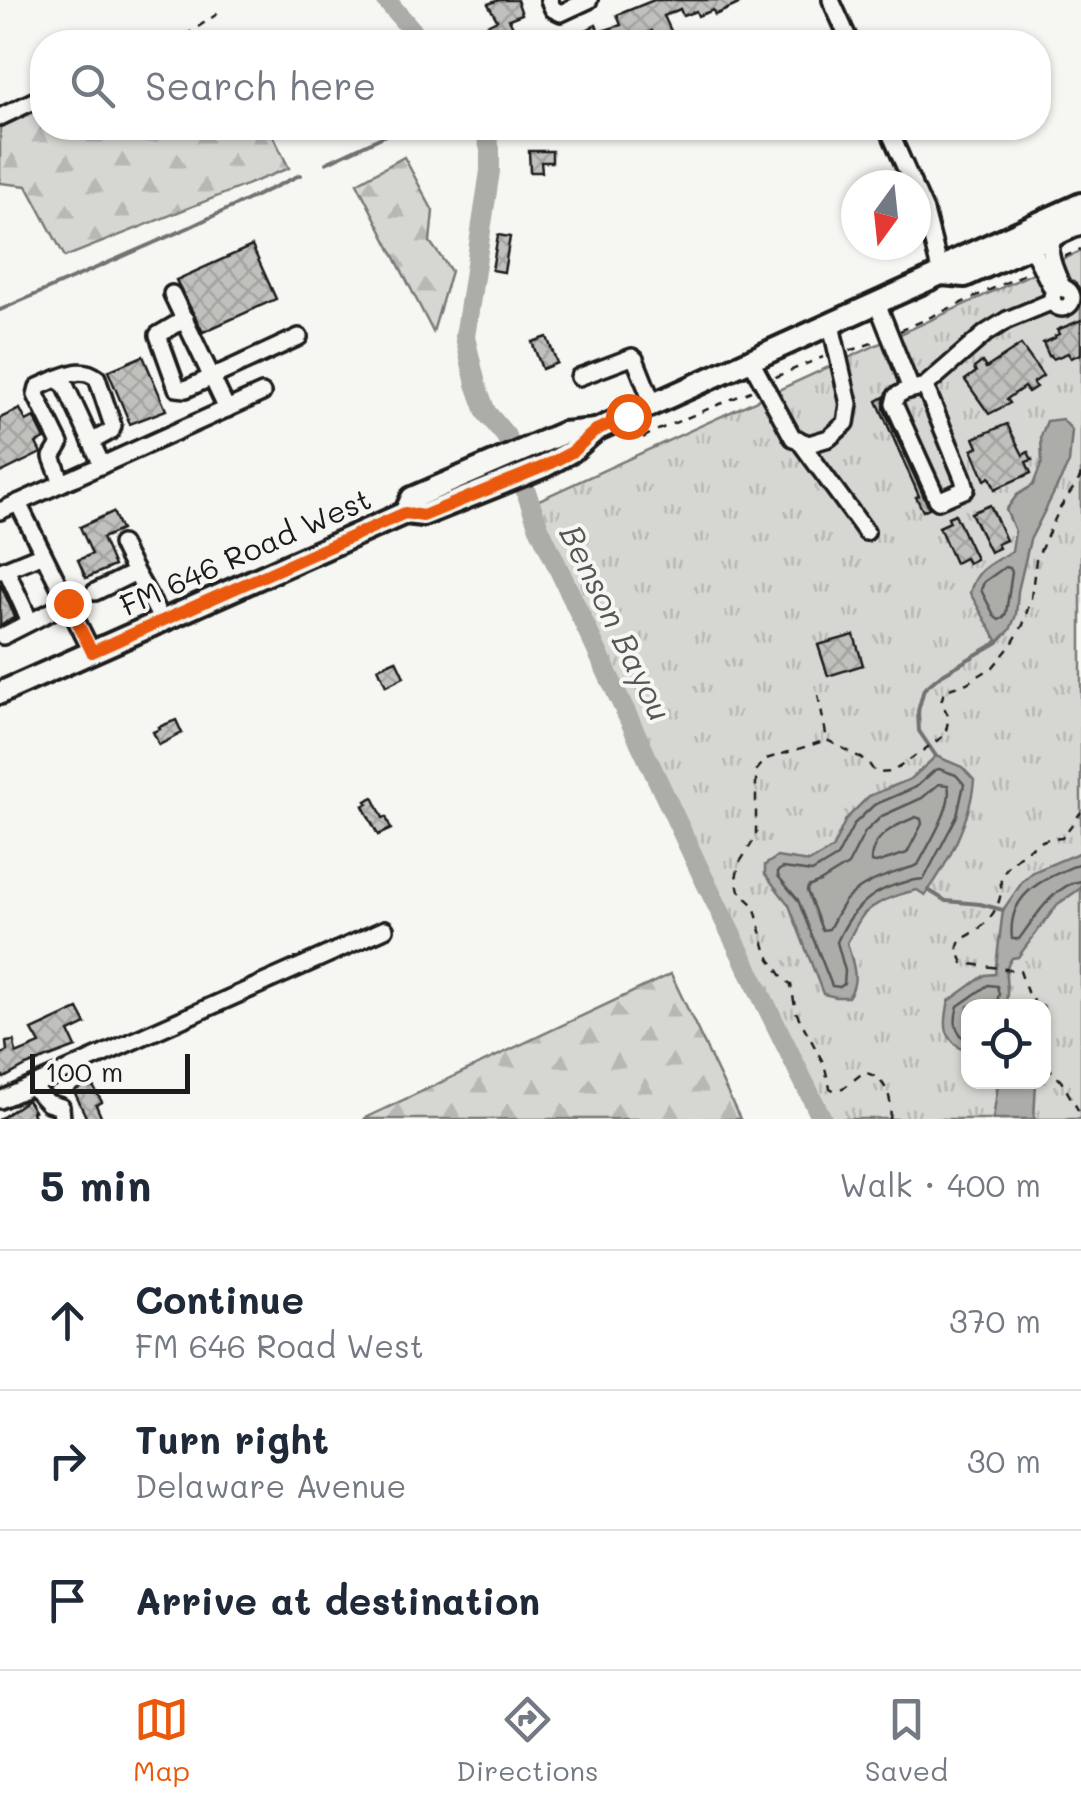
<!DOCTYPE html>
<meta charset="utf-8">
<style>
:root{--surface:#fff;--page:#f2f2f3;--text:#1f2937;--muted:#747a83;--line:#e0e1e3;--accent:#ea580c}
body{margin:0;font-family:Mali,sans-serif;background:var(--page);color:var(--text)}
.controls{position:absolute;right:30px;bottom:30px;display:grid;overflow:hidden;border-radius:20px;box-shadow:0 2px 8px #0004}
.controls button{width:90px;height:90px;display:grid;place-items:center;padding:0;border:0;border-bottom:2px solid var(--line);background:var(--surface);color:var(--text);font:50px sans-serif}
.compass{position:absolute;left:841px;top:170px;width:90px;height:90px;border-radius:50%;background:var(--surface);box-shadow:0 2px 8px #0004;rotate:195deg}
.scale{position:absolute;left:30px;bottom:25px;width:160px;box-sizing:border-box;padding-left:10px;border:5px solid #1c1c1c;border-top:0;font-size:28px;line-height:35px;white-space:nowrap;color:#1c1c1c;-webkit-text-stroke:8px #f6f6f2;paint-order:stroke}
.stop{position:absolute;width:30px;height:30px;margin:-22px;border:8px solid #ea580c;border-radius:50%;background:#fff}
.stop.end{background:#ea580c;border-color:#fff;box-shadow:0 2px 10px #0008}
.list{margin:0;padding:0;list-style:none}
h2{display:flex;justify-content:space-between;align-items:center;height:130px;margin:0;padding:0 40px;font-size:42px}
h2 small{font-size:32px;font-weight:400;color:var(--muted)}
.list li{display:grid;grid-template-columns:65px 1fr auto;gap:30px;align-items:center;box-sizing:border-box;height:140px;padding:0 40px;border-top:2px solid var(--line)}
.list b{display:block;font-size:38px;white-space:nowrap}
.list p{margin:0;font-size:32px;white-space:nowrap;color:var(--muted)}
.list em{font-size:32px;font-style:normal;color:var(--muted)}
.icon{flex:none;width:55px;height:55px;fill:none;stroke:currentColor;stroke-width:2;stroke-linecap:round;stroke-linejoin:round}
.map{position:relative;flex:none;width:1081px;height:1119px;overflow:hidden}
.search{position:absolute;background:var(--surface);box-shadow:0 2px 8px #0004;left:30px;right:30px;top:30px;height:110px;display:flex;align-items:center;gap:25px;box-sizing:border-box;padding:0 35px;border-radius:40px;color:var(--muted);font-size:38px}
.sheet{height:550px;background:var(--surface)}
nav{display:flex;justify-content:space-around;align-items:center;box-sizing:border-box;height:140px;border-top:2px solid var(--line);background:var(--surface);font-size:28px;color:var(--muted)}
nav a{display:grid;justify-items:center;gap:5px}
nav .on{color:var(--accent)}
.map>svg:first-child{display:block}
.grass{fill:url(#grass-tufts);stroke:#797977;stroke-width:2.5;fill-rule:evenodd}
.forest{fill:url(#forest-firs);stroke:#797977;stroke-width:2.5}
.water{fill:#acaca9;stroke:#727271;stroke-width:2.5}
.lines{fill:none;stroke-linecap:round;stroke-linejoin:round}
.shore{stroke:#565654;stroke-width:2.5}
.stream{stroke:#727271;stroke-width:4}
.river{stroke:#acaca9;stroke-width:20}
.building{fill:url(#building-cross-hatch);stroke:#1c1c1c;stroke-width:2.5}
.minor-casing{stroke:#1c1c1c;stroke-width:22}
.major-casing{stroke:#1c1c1c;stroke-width:28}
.path{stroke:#1c1c1c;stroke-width:2.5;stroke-dasharray:8 8;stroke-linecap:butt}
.minor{stroke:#f6f6f2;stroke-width:15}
.major{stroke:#f6f6f2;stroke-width:20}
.route{stroke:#ea580c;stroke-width:12}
.labels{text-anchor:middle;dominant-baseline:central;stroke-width:8;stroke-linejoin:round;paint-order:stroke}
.street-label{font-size:30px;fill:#1c1c1c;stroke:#f6f6f2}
.water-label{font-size:32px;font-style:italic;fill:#565654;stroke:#f6f6f2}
</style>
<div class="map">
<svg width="1081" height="1119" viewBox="0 0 1081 1119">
<defs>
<pattern id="grass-tufts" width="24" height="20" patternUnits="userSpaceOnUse" patternTransform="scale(2.5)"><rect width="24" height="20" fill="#d6d6d2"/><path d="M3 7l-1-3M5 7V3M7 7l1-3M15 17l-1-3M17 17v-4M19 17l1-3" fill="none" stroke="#b7b7b4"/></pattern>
<pattern id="forest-firs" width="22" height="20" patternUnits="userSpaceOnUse" patternTransform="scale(2.5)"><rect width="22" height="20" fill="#d6d6d2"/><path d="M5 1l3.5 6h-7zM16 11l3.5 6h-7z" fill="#b7b7b4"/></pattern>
<pattern id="building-cross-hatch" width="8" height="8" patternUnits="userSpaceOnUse" patternTransform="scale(2.5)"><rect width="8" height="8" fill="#c0c0bd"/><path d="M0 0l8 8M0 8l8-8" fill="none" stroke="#a4a4a2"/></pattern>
</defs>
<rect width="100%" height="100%" fill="#f6f6f2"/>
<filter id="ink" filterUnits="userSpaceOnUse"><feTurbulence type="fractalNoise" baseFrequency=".01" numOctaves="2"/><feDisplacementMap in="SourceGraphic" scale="20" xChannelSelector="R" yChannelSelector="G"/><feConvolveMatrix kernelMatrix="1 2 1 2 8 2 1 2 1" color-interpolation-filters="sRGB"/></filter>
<g filter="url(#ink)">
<path class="grass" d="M1081,251V1119H821L530,504ZM968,1006H1044V1082H968Z"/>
<g class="forest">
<path d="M42,104V128H269L289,168L65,257L27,186L0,183V123Z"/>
<path d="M404,157L433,211L430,242L451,271L433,332L357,183Z"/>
<path d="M671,974L740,1119H363Z"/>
</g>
<g class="water">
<path d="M1062,419L1072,430L1069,463L1030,540L1018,591L1016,615L1010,630L998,642L970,593C976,568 991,564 1012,551L1015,531L1006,510L1017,495L1033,485L1042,462L1041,436L1047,421Z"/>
<path d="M936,756L962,767L974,780C971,818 948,865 925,895L917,890C899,894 877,901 864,914C857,922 852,934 847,943C852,961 861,981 848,997H836L823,994L789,905L765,874V865L777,857L809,862L832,849L846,819L869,796L911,779Z"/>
<path d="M1078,853L1081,854V888L1058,904L1018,957L1012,958C999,976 1012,987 1005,1006H968V1053C943,1039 943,1027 949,1001L985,975L995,974L1003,910L1023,881L1033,872Z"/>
<path d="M993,1082H1036L1034,1119H993L998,1085Z"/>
</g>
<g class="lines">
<g class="shore">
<path d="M1005,567L1010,568L1012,572L1006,613L1003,618L999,620L995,617L981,590L984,582Z"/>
<path d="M939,769L956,775L964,784L957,816L924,879C880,884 855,901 837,942L845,971L844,984L840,987L832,986L798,900L778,876V871L783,868L812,872L837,857L854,824L874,805L916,787L935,770Z"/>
<path d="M939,784L948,785C954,806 928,845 918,865C893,874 863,880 845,901C839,909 834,920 829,929L822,930L807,891L808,887L820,882L848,865L865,832L882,816L922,798Z"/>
<path d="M916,817L921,819L922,824L907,853L876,863L871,862C871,836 894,826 916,817Z"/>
<path d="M1081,863C1044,879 1007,892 1012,939H1019C1035,918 1053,885 1081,881"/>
<path d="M968,1042C955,1031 953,1023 958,1006L988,985L997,986L999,994L996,1006"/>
</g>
<g class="stream">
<path d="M326,163L401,128"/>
<path d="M0,310L190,227L300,175"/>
<path d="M936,756L919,731L918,711L924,689L941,675L998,642"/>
<path d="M928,890L946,901L980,904L1003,910"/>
</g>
<g class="river">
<path d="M386,0L422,42"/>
<path d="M484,128L490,149V171L465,337L476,384L486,412L506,436L538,525L702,875L822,1119"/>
</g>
</g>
<g class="building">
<path d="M499,0H517L522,14L509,19L521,42L528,30L549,42H496L487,25L497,20L488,4Z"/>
<path d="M654,0H747L715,15L713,10L698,16L696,11L683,16L680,9L664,16L672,33L656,40L652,31L636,38L638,42H566L588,33L586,30L596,25L599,32L621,25L617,15Z"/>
<path d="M529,151H552V162H541L542,172H530Z"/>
<path d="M498,235L510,237L504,272L492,270Z"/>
<path d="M252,246L276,299L203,332L176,280Z"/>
<path d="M1081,320V354L1071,358L1068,353L1053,359L1051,355L1049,356L1043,343L1055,338V336L1059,334L1057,330Z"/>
<path d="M547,337L557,363L542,369L532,342Z"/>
<path d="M1021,345L1043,376L1033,383L1036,387L1028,392L1024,387L1007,399L1010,403L989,414L965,380L976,372L974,368L982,362L986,368Z"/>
<path d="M143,356L166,410L130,424L108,371Z"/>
<path d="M884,397V409L929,508L923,511L916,497L919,496L877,401Z"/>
<path d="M20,409L26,421L34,417L45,439L36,443L41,453L0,473V418Z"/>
<path d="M1007,424L1023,455L1028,452L1032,460L1026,462L1031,473L995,489L990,477L985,480L972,450L978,447L974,438Z"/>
<path d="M990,505L1006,540L997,544L999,548L990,552L971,513Z"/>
<path d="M113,512L121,530L102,538L114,566L86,578L78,560L92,554L80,527Z"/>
<path d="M955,514L976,559L968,563L965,558L955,563L939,527L950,522L948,517Z"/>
<path d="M0,583L15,617L0,625Z"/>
<path d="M854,635L863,665L828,676L818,645Z"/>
<path d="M396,660L404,677L386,686L378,668Z"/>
<path d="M176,720L182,733L159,745L153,732L160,729L159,727Z"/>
<path d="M373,797L383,818L386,817L391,829L378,835L363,806L368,804L366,801Z"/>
<path d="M78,1009L86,1024L69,1032L76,1047L26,1066L4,1078L2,1075L0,1076V1055L7,1051L6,1042L14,1041L16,1054L40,1044L32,1030Z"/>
<path d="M88,1084L90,1087L93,1086L102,1102L96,1105L102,1119H87L74,1091Z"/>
<path d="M27,1100L34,1111L32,1112L35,1119H0Z"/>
</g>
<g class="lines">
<g class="minor-casing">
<g id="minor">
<path d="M549,0L553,9L561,13L589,0"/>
<path d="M831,0L850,42"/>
<path d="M0,117L42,97"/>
<path d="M888,128L913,185"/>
<path d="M916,191L925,211L941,274"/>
<path d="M1058,233C1042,249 1056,271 1063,289"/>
<path d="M1030,245L1054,292"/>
<circle cx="1062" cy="298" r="10"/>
<path d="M172,294L227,409"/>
<path d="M877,303L911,389"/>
<path d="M185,319L158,335L177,388L186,389L299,337"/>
<path d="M751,361L793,438L809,444L829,438L846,423L849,404L831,325"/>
<path d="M579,377L632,357L635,359L653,404"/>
<path d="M56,379C70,374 83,367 97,378L113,426L111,431L91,442"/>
<path d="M925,386L963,478L966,489L938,501L894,404L896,396L905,391L925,386L986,333L1007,320L1053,301"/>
<path d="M798,439L866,532"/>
<path d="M62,483L52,457L60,444L36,395L38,387L56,379L65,385L102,465"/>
<path d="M18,503L92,652"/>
<path d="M0,511L262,393"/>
<path d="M121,544C133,571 149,594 162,621"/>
<path d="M6,569L43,554"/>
<path d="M0,571L6,569L30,622"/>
<path d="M95,592L134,573"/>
<path d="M3,636L68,603"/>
<path d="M32,1086L48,1103L61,1107L62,1119"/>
<path d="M0,1100L385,929"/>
</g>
</g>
<g class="major-casing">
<g id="major">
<path d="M941,274L965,276L1081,223"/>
<path d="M405,513L412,498L563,433L596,430L941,274L954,261L1081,204"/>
<path d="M0,693L405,513L423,515L545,466L572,451L596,430"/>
</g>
</g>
<g class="path">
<path d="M170,42L183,37L223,10"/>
<path d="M1064,257L1081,249"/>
<path d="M900,331L1029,272"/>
<path d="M850,351L880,340"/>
<path d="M775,377L823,357"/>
<path d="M643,438L653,432L751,391"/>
<path d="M818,695L827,739"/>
<path d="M1037,1006L1027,992L1020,971L963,963L957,950L960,940C980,931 998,915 1001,892C1002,882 999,886 1002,876C1006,864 1034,844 1045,840C1050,838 1056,839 1062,838L1081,812"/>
<path d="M1044,1018L1047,1024L1045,1057L1050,1069L1061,1081L1081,1115"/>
<path d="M890,1119C893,1097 886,1078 864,1072L845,1087L835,1091L830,1088L824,1064L796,1012L791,985L781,975L767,954L754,905L739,891L736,878L740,862L756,837V771L766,759L827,740L867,761L874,771L879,773L892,772L945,735L949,717L941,702L944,692L952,688L967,683L993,667L1012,644L1023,625L1031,598L1036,560L1060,508L1080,478L1081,471"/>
</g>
<use href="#minor" class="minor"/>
<use href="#major" class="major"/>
</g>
</g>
<g class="lines" filter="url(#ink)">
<path class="route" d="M68,603L92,652L405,513L423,516L545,466L572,452L596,430L628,416"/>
</g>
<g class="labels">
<g class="street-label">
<text transform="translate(245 551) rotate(-24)">FM 646 Road West</text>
</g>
<g class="water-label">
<text transform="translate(617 622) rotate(64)">Benson Bayou</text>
</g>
</g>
</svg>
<div class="controls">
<button><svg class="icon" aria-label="locate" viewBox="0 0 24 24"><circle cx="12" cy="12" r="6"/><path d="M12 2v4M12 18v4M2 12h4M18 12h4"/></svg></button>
</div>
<svg class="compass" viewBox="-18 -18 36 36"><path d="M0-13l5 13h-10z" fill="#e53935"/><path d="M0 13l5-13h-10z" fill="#747a83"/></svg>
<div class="scale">100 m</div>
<div class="stop" style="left:628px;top:416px"></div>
<div class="stop end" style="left:68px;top:603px"></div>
<div class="search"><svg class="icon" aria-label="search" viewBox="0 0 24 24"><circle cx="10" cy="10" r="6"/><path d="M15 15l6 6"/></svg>Search here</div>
</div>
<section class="sheet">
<h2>5 min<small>Walk · 400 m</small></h2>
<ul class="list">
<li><svg class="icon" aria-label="ahead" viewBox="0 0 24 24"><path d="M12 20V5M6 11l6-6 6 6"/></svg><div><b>Continue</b><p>FM 646 Road West</p></div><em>370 m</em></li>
<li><svg class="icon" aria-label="right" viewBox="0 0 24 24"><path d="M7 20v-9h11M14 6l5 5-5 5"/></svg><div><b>Turn right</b><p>Delaware Avenue</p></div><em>30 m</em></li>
<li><svg class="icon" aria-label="arrive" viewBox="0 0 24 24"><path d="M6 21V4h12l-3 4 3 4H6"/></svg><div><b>Arrive at destination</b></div></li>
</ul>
</section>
<nav>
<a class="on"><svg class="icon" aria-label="map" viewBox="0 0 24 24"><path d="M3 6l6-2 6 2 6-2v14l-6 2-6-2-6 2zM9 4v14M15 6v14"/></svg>Map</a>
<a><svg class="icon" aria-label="directions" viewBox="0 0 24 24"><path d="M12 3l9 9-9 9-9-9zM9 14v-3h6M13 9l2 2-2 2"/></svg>Directions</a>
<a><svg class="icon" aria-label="saved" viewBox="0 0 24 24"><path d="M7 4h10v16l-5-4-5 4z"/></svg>Saved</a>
</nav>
